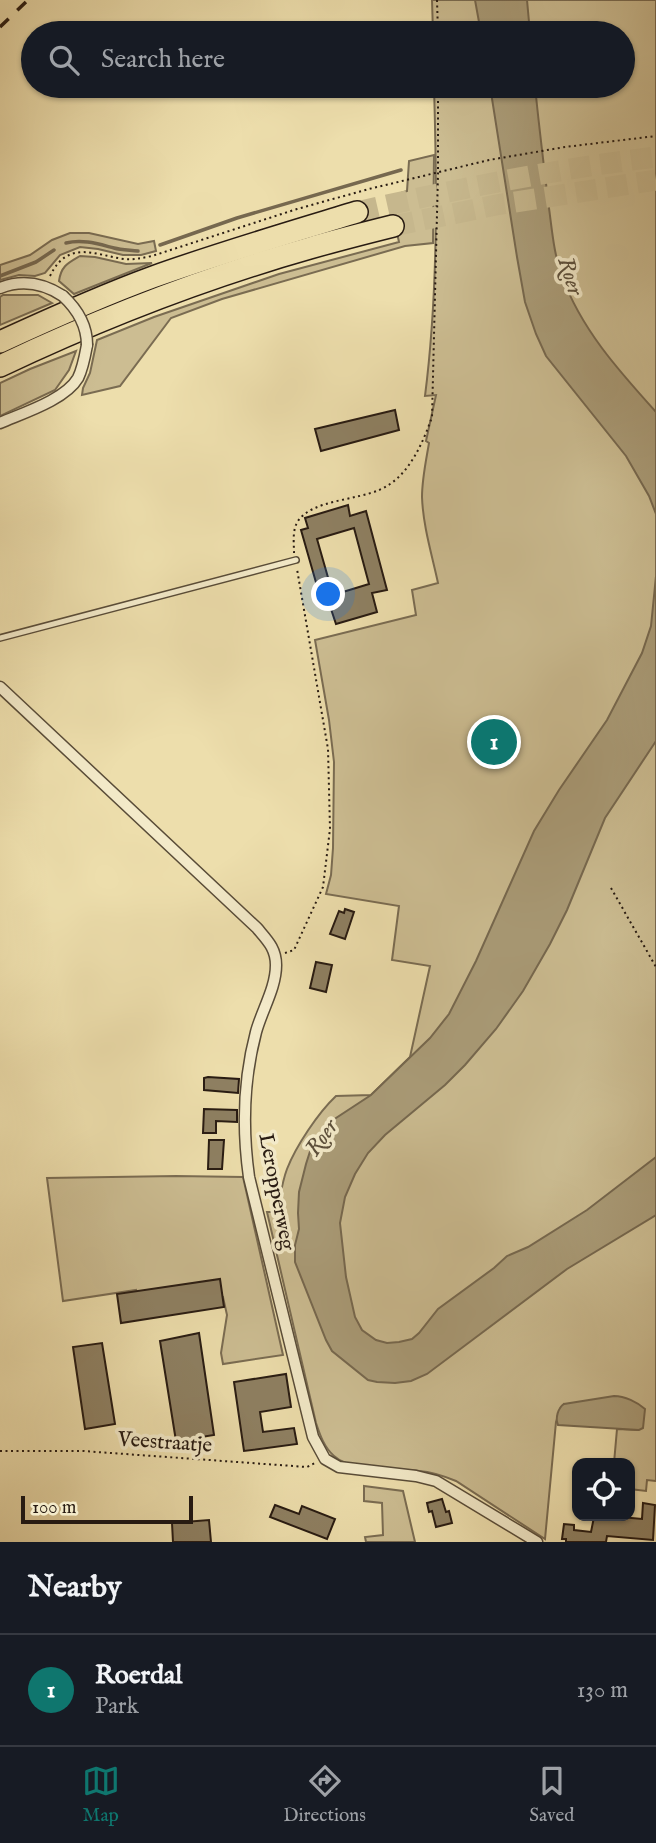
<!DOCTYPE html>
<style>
:root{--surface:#171b24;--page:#242831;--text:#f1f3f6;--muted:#9ea1a6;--line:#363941;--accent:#0f766e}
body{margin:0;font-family:"IM FELL English",serif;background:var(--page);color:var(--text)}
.controls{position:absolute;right:21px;bottom:21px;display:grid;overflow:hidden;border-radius:14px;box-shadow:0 2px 5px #0004}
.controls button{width:63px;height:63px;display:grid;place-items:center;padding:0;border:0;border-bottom:2px solid var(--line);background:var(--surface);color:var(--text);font:35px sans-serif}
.scale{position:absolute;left:21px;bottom:18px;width:172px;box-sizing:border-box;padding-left:7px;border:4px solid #281b12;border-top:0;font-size:19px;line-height:24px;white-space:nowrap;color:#281b12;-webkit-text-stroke:5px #f3eac9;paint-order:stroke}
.you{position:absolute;left:329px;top:595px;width:24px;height:24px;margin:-18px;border:5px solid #fff;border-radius:50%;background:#1a73e8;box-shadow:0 0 0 10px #1a73e833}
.badge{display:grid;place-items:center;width:46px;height:46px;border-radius:50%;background:var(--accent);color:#fff;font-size:23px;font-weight:700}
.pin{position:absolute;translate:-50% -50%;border:4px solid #fff;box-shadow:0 2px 7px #0006}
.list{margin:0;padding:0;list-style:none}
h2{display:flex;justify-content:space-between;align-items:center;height:91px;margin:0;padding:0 28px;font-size:30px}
h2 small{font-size:23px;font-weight:400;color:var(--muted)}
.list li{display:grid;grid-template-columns:46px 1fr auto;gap:21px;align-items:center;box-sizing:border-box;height:112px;padding:0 28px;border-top:2px solid var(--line)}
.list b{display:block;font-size:26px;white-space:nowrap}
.list p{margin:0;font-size:23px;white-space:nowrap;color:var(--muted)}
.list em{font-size:23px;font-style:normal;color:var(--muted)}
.icon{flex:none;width:38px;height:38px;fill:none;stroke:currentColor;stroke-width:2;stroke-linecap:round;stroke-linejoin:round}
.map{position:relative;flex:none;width:656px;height:1542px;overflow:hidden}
.search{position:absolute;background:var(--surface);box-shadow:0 2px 5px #0004;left:21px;right:21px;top:21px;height:77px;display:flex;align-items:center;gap:18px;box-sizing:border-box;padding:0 24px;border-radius:38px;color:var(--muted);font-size:26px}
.sheet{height:203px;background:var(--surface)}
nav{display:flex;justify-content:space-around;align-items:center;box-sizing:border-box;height:98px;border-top:2px solid var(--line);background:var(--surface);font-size:19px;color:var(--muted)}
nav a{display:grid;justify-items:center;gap:4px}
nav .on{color:var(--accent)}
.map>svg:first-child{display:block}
.green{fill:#ccbd92;stroke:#7a6c52;stroke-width:2}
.water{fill:#aa9c78;stroke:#76684f;stroke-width:2}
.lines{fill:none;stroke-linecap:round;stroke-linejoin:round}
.stream{stroke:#76684f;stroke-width:3.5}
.building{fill:#8e8062;stroke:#281b12;stroke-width:2;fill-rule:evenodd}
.highway-tunnel{stroke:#c6b78d;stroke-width:21;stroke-dasharray:21 10;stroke-linecap:butt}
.lane-casing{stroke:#594c38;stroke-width:8}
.street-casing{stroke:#594c38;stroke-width:13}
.highway-casing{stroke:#281b12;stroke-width:24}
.path{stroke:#281b12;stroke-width:2;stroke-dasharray:2 3.5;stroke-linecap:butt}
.lane{stroke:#f3eac9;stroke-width:5}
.street{stroke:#f3eac9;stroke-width:10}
.highway{stroke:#eddeac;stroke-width:21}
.rail{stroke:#281b12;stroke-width:3.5;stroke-dasharray:12 12;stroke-linecap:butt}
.street-bridge-casing{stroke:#594c38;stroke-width:13;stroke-linecap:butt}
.street-bridge{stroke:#f3eac9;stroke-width:10}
.labels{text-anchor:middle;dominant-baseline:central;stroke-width:7;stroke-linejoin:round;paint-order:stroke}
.street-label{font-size:21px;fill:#281b12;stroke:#f3eac9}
.water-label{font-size:23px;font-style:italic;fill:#5c4f3b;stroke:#f3eac9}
</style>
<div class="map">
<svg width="656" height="1542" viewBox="0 0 656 1542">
<rect width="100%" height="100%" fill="#eddeac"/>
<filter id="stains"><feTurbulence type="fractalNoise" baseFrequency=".00286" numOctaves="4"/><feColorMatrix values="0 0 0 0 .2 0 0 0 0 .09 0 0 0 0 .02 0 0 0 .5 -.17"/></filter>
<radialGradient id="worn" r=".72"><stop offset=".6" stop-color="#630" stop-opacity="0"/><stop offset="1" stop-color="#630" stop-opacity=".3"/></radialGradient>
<g class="green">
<path d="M432,0H656V1481L647,1480L646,1491L630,1489V1463H614L617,1429L639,1430L564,1404L561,1407L556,1422L545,1539L456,1481C444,1476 432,1472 419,1471C396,1468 351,1472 334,1456C324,1447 320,1435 316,1423L267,1212H277C280,1198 282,1182 287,1169C296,1146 318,1113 336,1096L371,1095L410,1057L430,966L392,960L399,906L326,894L331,875L333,848L334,762L329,720L315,640L416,615L412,590L438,583C432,555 423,526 422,497C422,479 426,461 429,443L426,441L436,395L425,396C438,294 437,189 434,86H623V33H433Z"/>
<path d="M434,155L433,243L405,246L222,299L171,318L120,386L82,395L83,388L90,373L97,340L154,317L279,274L399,242L389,197L407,191L409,161Z"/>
<path d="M70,233H89L138,244L154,241L156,251L141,255H123L98,249L80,247L60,255L45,273L35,276L19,275L0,280V265L30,255L52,240Z"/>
<path d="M80,256L95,257L126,264L152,263L74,294L59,281C61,266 68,263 80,256Z"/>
<path d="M3,295H38L52,303L0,325V297Z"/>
<path d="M76,351L69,370L55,390L0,416V383L30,369Z"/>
<path d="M176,1176L243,1177L283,1355L223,1364L221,1353L227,1315L223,1297L139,1307L136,1290L63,1301L47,1178Z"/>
<path d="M364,1486L403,1491L415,1542H366L365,1537L383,1535L382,1503L364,1501Z"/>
</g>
<g class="water">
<path d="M475,0H527L530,33H481Z"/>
<path d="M490,86H535C539,127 544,167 549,208C552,230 554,255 562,276C581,329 619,371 656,412V514L649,496L626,456L546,356L536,334L525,302L517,257Z"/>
<path d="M656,576V741L605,818L567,910L550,944L523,991L496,1029L465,1065L445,1085L385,1135L368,1153L355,1174L345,1197L340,1223L346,1277L355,1317L362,1330L376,1340L387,1343L399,1342L412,1339L419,1333L438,1309L494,1268L507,1256L528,1247L587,1210L656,1157V1215L567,1269L427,1374L411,1381L395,1383L377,1382L368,1380L332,1351L326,1340L295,1262V1245L299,1229L298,1213L299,1192L306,1164L313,1142L333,1120L371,1095L430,1038L449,1014L476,961L534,831L559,790L607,720L642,653L651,626Z"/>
<path d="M614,1396C625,1396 637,1402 645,1409L643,1428L639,1430L558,1425C555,1418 558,1408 564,1404Z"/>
</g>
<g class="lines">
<g class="stream">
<path d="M66,243C83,239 98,244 114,248C121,250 130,250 138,251"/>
<path d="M160,245L237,218L401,170"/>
<path d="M0,276L36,262L54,250"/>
</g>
</g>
<g class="building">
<path d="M395,410L399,430L321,451L315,429Z"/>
<path d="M348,505L350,516L366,511L387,590L372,593L377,612L336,624L330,606L323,607L301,530L308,528L305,518ZM354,528L369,584L333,595L317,539Z"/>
<path d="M345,909L354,912L345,939L330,934L339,911L344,913Z"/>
<path d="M316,962L332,965L326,992L310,988Z"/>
<path d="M208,1077L239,1079L238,1093L204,1090V1078Z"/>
<path d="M204,1109L237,1110V1122L216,1121V1133H203Z"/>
<path d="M209,1140H224L222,1169H208Z"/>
<path d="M220,1279L224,1307L121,1323L117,1294Z"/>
<path d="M199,1333L214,1435L176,1441L160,1341Z"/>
<path d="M102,1343L115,1424L85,1429L73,1347Z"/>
<path d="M286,1374L291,1407L260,1412L263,1432L294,1428L297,1444L244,1451L234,1382Z"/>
<path d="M442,1499L446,1512L449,1511L452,1523L436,1527L432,1511L429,1512L427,1503Z"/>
<path d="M643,1503L655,1505L653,1540L607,1536L606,1542H566V1539H562L564,1524L574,1525V1530L591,1532L594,1517L621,1516V1517L642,1519Z"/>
<path d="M275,1505L299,1514L302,1506L335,1519L327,1539L270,1517Z"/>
<path d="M209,1520L211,1542H173L172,1523Z"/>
</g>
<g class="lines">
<g class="highway-tunnel">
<path d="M357,212C456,189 556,169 656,157"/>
<path d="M393,226L496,205L656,180"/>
</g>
<g class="lane-casing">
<path id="lane" d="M0,638L296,560"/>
</g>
<g class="street-casing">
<g id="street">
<path d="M0,288C23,279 43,283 63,296"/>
<path d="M0,423C23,413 65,400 78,378C83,368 85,356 87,345"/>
<path d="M0,687L257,928C267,940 276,948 276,965C276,988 262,1010 256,1032C243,1081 242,1127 249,1177L313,1437L325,1459L339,1467L416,1476L436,1481L537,1542"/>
</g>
</g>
<g class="highway-casing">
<g id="highway">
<path d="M0,342C50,319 101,296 153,277C220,253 289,233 357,212"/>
<path d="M0,366C99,319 204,278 310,248C337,240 365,233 393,226"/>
</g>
</g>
<g class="path">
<path d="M437,0L438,33"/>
<path d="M50,276C68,239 95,255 124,259C133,260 142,258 152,256L297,209L369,189L489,160L565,147L656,136"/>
<path d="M294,553C294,543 292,530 298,521C312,500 357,500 379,490C408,478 422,445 432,417L438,173V86"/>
<path d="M611,888L656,967"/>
<path d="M285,953L294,950L323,887L330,829L328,749L297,569"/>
<path d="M0,1451H83L307,1467L315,1463"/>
</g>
<use href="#lane" class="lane"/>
<use href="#street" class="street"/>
<use href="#highway" class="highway"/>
<path class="rail" d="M0,27L28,0"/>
<g class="street-bridge-casing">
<path id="street-bridge" d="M63,296C77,309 87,326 87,345"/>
</g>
<use href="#street-bridge" class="street-bridge"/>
</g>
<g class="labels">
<g class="street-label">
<text transform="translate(276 1192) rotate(79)">Leropperweg</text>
<text transform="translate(165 1443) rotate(4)">Veestraatje</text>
</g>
<g class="water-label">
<text transform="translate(570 276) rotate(73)">Roer</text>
<text transform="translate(322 1138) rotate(-55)">Roer</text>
</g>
</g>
<rect width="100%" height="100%" filter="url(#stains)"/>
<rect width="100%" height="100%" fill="url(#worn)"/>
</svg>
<div class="controls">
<button><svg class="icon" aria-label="locate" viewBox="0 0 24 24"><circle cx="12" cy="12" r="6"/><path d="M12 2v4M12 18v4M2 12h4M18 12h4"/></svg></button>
</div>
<div class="scale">100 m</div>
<div class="you"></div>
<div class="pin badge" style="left:494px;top:742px">1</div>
<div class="search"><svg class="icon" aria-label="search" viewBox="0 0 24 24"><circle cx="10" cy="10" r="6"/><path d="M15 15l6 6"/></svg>Search here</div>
</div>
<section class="sheet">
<h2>Nearby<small></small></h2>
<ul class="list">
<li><span class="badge">1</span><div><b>Roerdal</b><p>Park</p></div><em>130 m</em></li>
</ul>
</section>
<nav>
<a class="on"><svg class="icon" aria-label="map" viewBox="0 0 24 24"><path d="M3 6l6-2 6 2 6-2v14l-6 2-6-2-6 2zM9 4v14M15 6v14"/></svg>Map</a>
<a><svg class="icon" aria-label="directions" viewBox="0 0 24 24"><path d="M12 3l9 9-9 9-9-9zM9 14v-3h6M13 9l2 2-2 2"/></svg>Directions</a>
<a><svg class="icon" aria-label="saved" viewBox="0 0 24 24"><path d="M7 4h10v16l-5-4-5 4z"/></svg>Saved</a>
</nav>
